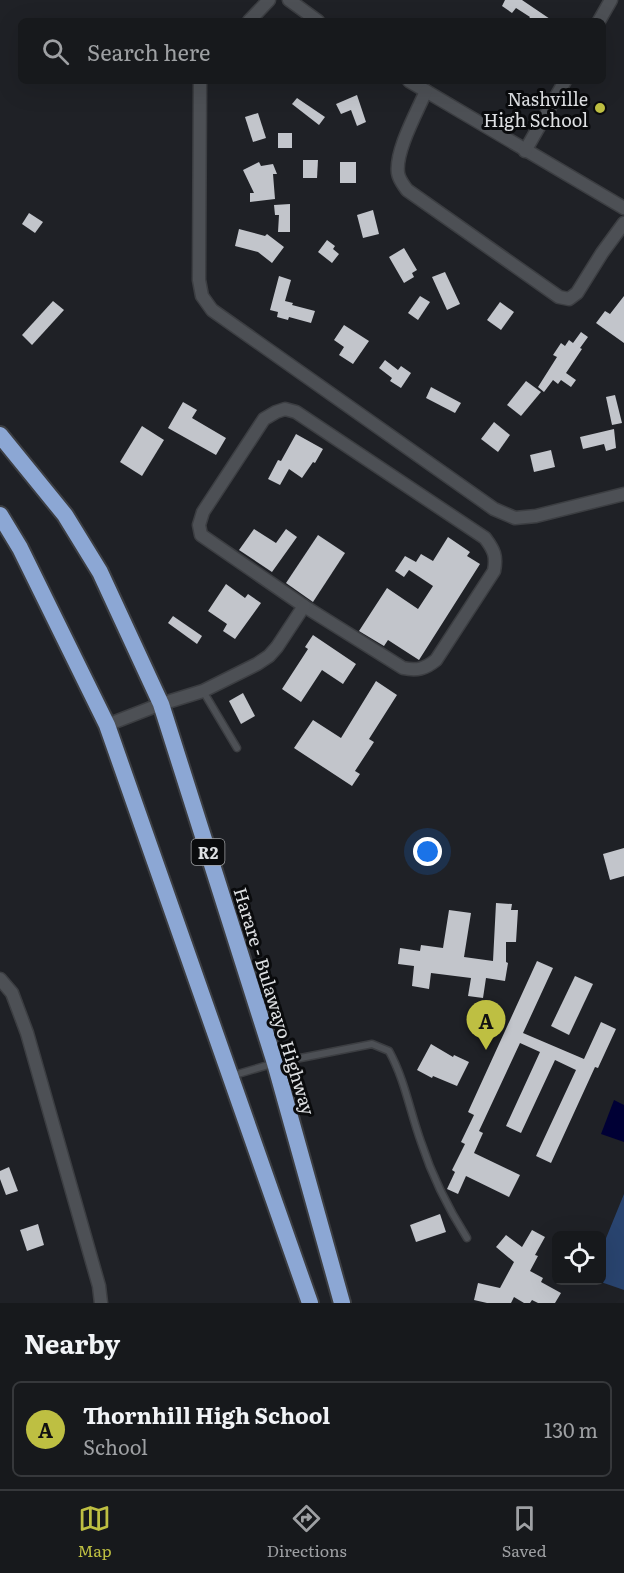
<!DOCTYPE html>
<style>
:root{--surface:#17191c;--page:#202225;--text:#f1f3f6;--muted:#9ea0a3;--line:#36383b;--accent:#bebf42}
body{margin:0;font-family:Literata,serif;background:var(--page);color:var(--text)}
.controls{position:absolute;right:18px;bottom:18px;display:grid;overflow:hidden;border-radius:9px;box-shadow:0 6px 24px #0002}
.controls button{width:54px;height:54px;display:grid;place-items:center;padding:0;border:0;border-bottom:2px solid var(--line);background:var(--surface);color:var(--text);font:30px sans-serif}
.you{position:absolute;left:428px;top:852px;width:21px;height:21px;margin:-15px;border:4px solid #fff;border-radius:50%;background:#1a73e8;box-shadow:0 0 0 9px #1a73e833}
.badge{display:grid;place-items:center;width:39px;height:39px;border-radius:50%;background:var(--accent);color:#111;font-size:20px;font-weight:700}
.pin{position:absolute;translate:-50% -50px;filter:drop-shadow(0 2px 3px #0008)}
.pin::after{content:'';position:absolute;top:32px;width:21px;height:18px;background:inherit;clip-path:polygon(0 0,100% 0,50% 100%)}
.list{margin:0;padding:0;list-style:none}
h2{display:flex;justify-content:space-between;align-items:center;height:78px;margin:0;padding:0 24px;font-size:26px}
h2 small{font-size:20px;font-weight:400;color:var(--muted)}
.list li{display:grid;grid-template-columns:39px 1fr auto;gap:18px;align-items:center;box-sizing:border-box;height:96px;margin:0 12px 12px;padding:0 12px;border:2px solid var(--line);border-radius:9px}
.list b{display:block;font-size:22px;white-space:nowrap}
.list p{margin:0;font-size:20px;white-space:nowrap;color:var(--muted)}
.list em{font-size:20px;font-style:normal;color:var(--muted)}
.icon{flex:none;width:33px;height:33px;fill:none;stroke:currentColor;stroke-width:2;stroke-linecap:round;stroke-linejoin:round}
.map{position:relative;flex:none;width:624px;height:1303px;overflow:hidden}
.search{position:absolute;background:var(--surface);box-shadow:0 6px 24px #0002;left:18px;right:18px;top:18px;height:66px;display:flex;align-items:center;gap:15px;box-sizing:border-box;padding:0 21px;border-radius:9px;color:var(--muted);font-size:22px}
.sheet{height:186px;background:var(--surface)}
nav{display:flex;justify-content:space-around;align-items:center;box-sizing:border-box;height:84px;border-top:2px solid var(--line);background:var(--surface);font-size:16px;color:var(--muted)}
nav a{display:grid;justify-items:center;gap:3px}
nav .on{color:var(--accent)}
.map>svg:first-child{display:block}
.green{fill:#29446f}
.water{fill:#000035}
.building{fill:#c2c5cb}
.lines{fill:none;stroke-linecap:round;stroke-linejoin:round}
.service-casing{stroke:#3c3e42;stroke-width:9}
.minor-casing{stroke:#3c3e42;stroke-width:15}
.trunk-casing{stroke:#3c3e42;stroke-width:20}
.service{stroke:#4d5055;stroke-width:6}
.minor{stroke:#4d5055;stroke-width:12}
.trunk{stroke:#8ca7d4;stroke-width:16}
.poi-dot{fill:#bebf42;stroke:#0a0b0d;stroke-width:2}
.labels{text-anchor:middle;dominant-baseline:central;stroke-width:6;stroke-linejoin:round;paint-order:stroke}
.shield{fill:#0a0b0d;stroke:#9ea0a3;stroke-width:1.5}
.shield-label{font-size:16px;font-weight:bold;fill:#dee0e3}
.poi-label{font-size:18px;fill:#dee0e3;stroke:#0a0b0d;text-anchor:end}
.street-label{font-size:18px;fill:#dee0e3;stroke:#0a0b0d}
</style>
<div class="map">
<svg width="624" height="1303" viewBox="0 0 624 1303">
<rect width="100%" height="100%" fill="#1f2126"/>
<path class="green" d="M624,1194V1290L598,1281L602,1280V1248Z"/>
<path class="water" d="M614,1100L624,1105V1142L601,1134Z"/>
<g class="building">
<path d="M505,0H522L553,21H527L530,17L516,8L512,13L502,6Z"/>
<path d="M357,95L366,122L357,126L351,110L341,114L336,104Z"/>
<path d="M297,98L325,117L319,125L292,104Z"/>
<path d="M258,113L266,138L253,142L245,117Z"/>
<rect x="278" y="133" width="14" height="15"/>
<path d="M303,160H318L317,178H303Z"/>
<path d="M259,162L261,166L273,164L277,174H273L275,199L250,202V193H254L243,170Z"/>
<rect x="340" y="162" width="16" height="21"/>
<path d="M290,204V232H278L279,215H275L274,205Z"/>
<path d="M373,210L379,234L363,238L357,215Z"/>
<path d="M29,213L43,222L35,233L22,224Z"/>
<path d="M239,229L265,236L267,234L284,247L272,263L258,252L235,246Z"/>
<path d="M327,240L335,246L333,249L339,254L332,263L318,252Z"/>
<path d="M404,248L417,270L412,273L414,277L404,283L389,257Z"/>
<path d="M445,272L460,304L447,310L432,277Z"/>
<path d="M279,276L291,280L285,301L293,303L292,305L315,311L311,323L289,317L288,320L277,317L278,312L270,310Z"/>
<path d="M420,296L430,302L418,320L408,313Z"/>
<path d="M624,296V343L596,323L605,311L610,314Z"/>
<path d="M53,301L64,310L32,345L22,335Z"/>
<path d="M500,302L514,312L501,330L487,320Z"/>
<path d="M344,325L369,341L353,364L339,355L344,347L334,340Z"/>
<path d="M581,332L588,337L580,348L582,349L566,373L576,380L571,387L561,380L558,384L553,380L544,392L538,387L557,357L553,355L561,343L565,346L569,340L573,343Z"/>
<path d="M385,360L398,370L401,366L411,373L401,388L390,381L392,378L379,368Z"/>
<path d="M526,381L541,392L521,416L507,405Z"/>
<path d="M431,387L461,403L455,413L426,398Z"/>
<path d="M615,395L622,423L612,425L606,397Z"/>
<path d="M183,402L197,410L192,418L226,438L216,455L168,428Z"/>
<path d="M494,422L510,435L498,452L481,439Z"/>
<path d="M142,426L164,440L142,476L120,462Z"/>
<path d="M614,429L616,448L606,451L604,444L583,449L580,437Z"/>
<path d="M296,434L323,449L315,463L313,462L302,478L289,469L280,485L268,479L278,460L281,461Z"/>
<path d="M551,450L555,467L534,472L530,455Z"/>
<path d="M254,529L276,543L286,529L297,537L272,572L239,550Z"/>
<path d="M318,535L345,553L313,602L286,583Z"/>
<path d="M448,537L470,552L467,556L480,564L419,660L388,640L384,646L359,631L387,588L418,609L433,586L409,570L404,577L395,571L405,556L416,562L421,554L433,561Z"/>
<path d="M226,584L245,598L248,594L261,603L235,639L223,631L227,624L208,611Z"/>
<path d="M173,616L202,636L197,644L168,623Z"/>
<path d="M313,635L356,664L343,684L322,670L301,702L282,689L308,649L305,647Z"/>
<path d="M376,681L397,695L369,739L374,742L355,771L360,774L352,786L294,748L313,720L341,738Z"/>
<path d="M243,693L255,716L241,724L229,701Z"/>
<path d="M624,848V876L610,880L603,854Z"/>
<path d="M496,903L512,904L511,910H518L516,942H506V962L508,963L505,981L486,978L483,998L468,996L471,978L431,973L429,989L412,986L414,966L398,964L400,948L420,951L421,945L443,948L449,910L471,913L464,957L493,961Z"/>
<path d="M537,961L553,968L523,1033L584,1059L601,1022L616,1029L598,1068L595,1067L551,1163L536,1156L576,1070L555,1060L521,1133L506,1126L540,1052L520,1043L479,1131L483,1133L474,1153L520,1175L509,1197L466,1176L458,1194L447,1189L455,1172L452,1170L465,1144L461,1142L474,1115L468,1112Z"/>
<path d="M575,976L593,984L569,1035L551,1026Z"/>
<path d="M431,1044L453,1057L454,1055L469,1062L457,1086L433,1076L432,1078L417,1070Z"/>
<path d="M9,1167L18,1191L6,1195L0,1179V1171Z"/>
<path d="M440,1214L446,1232L416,1242L410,1225Z"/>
<path d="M38,1224L44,1245L27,1251L20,1230Z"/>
<path d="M532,1230L545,1237L535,1255L538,1256L530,1271L543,1278L541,1282L561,1293L555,1303H538L532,1300L530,1303H524L514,1297L511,1303H487L474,1300L478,1283L500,1288L514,1262L496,1247L506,1235L522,1247Z"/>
</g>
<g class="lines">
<g class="service-casing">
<g id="service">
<path d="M203,691L237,748"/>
<path d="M231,1076L275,1063L372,1044L389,1051C405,1080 410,1112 421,1142C432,1176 448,1208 467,1238"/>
</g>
</g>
<g class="minor-casing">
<g id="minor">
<path d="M289,0L318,21"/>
<path d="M249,21L269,0"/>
<path d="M599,21L611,0"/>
<path d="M200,81L199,280L202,296L212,310L494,509L515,518L536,516L624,494"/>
<path d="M409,81L624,208"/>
<path d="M426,91C417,112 395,151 398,173C399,180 403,184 407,190L559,297L569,299L577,293L602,253L624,223"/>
<path d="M525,151L565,81"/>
<path d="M285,409L296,412L485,538C494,550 497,556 494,571L436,660C425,669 417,671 403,668L304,606L201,535L199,525L203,512L264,419L276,412Z"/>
<path d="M107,725L161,704L203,691L257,664L269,656L277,647L304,606"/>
<path d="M0,979L12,993L27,1033L99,1286L101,1303"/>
</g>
</g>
<g class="trunk-casing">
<g id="trunk">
<path d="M0,435L65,515L100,572L161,704L275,1063L342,1303"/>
<path d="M0,515L20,548L107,725L310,1303"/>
</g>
</g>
<use href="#service" class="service"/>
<use href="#minor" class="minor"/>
<use href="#trunk" class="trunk"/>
</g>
<circle class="poi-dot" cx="600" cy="108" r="6"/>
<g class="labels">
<rect class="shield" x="191.5" y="839" width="33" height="26" rx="4.5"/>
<g class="shield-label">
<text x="208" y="852">R2</text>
</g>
<g class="poi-label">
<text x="588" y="98">Nashville<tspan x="588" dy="21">High School</tspan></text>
</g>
<g class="street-label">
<text transform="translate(275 1001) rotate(73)">Harare - Bulawayo Highway</text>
</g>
</g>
</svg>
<div class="controls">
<button><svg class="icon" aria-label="locate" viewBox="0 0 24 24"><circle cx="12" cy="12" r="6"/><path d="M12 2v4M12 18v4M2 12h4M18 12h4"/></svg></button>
</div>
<div class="you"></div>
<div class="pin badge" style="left:486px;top:1050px">A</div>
<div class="search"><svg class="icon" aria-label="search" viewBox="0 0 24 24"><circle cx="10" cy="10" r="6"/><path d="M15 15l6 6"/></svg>Search here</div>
</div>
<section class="sheet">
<h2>Nearby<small></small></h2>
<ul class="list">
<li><span class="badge">A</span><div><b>Thornhill High School</b><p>School</p></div><em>130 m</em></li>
</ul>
</section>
<nav>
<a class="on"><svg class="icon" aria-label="map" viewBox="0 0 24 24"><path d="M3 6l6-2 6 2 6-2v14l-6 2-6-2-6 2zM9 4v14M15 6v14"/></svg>Map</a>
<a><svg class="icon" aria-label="directions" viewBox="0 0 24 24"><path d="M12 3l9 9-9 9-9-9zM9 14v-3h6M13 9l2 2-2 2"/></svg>Directions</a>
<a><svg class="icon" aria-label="saved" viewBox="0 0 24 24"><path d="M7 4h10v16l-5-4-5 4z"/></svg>Saved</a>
</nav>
